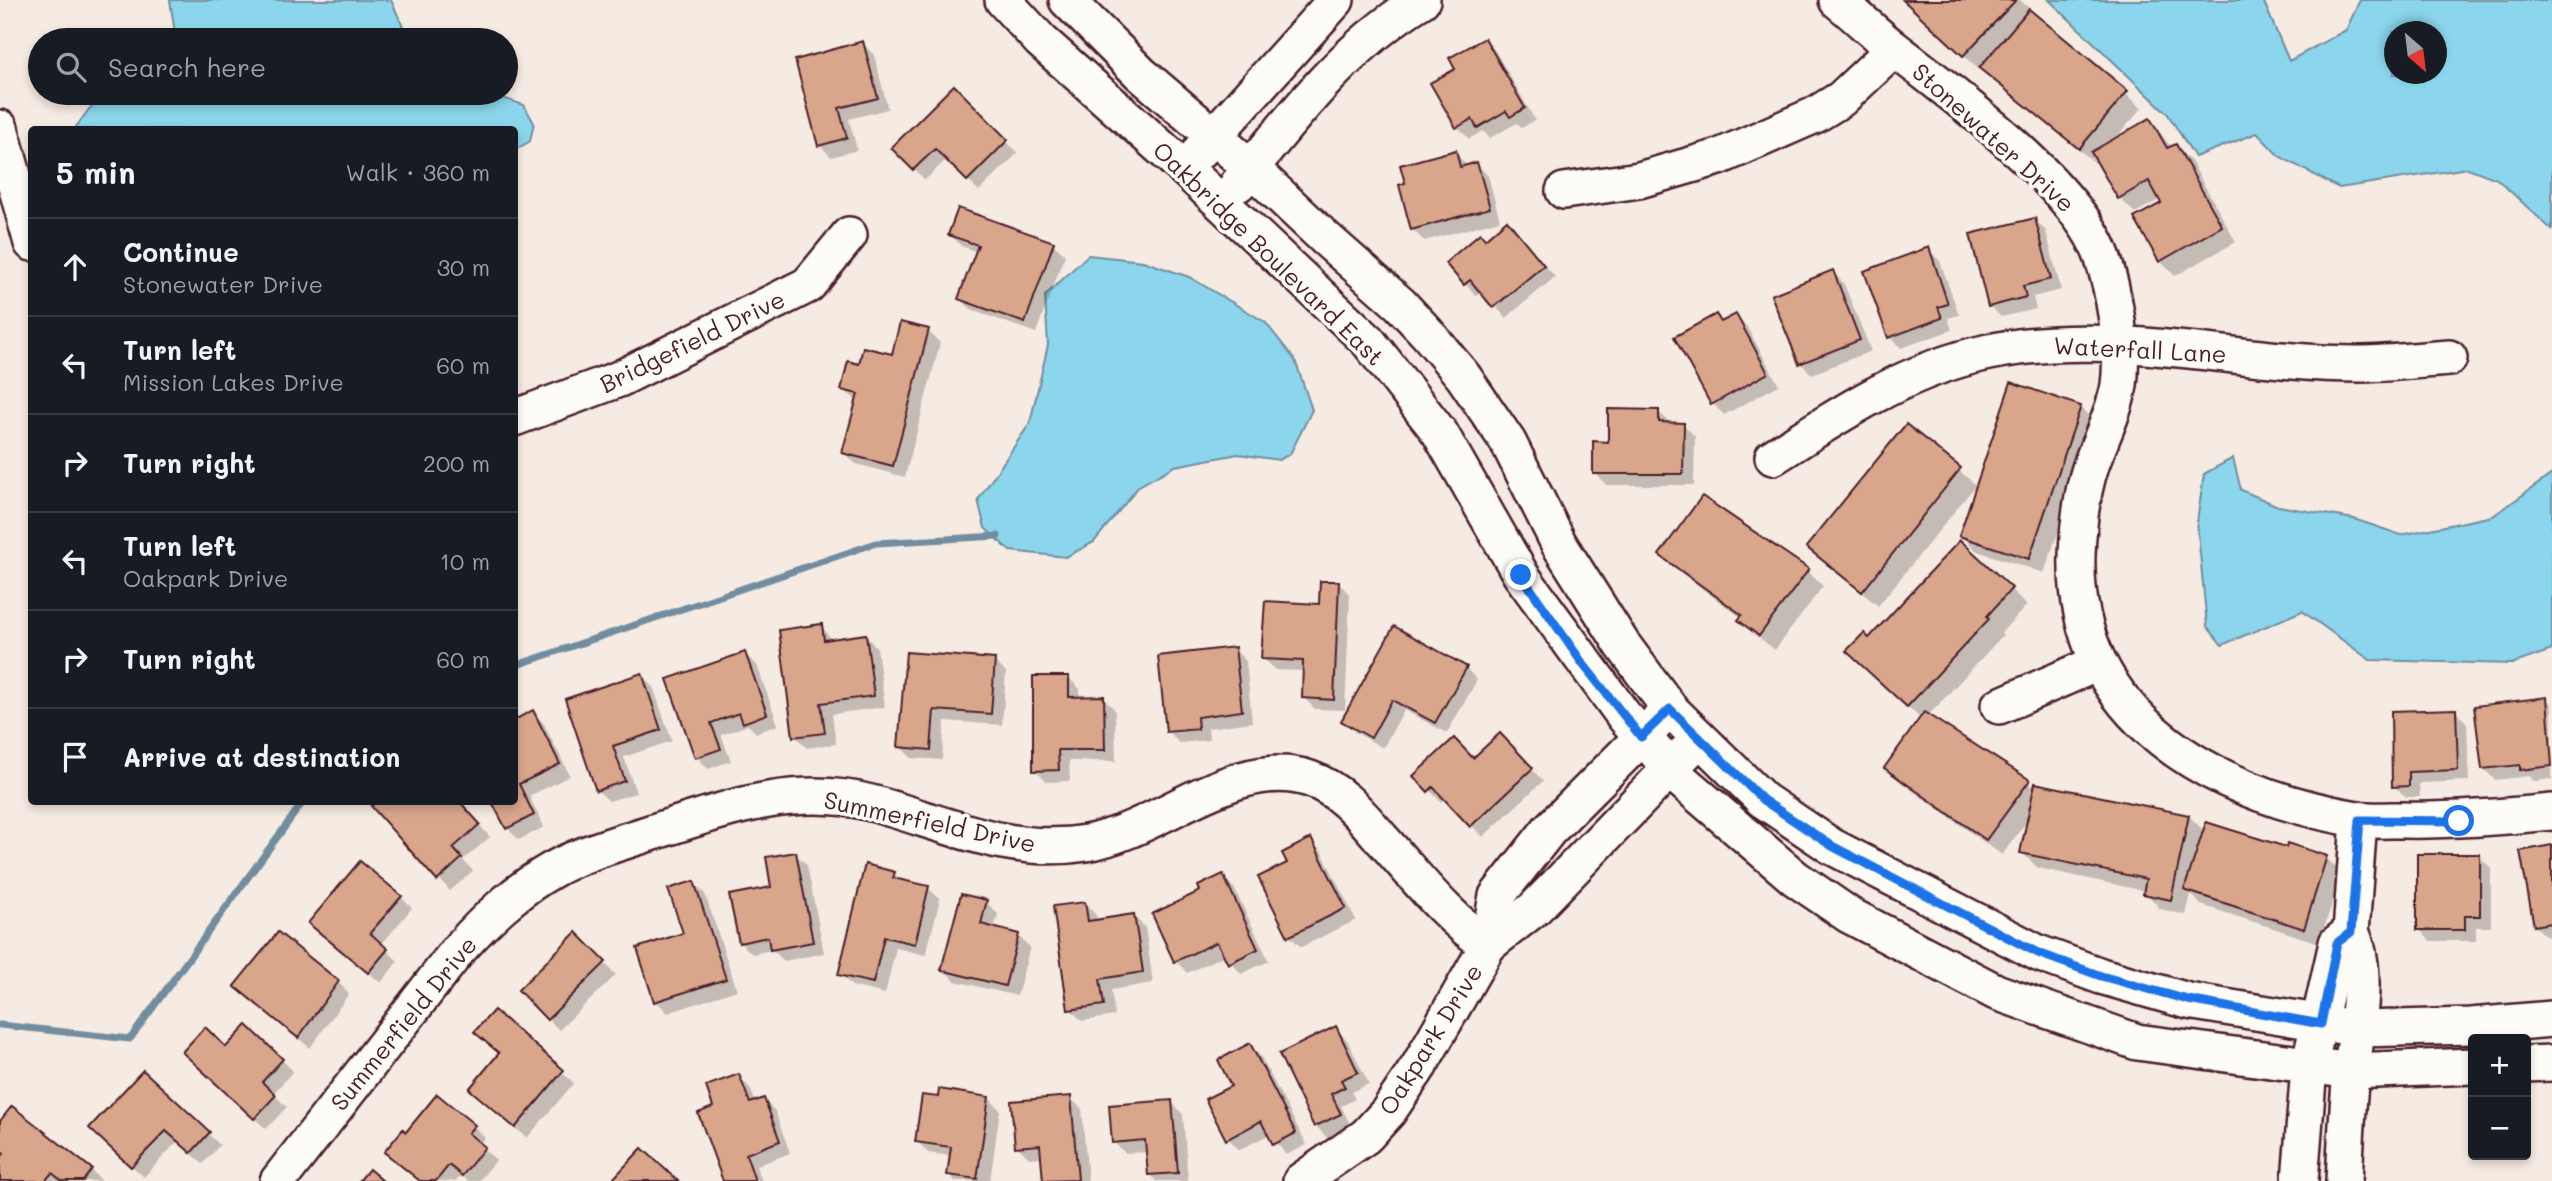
<!DOCTYPE html>
<meta charset="utf-8">
<style>
:root{--surface:#171b24;--page:#20242c;--text:#f1f3f6;--muted:#9ea1a6;--line:#363941}
body{margin:0;font-family:Mali,sans-serif;background:var(--page);color:var(--text)}
.controls{position:absolute;right:21px;bottom:21px;display:grid;overflow:hidden;border-radius:7px;box-shadow:0 4px 10px #0003}
.controls button{width:63px;height:63px;display:grid;place-items:center;padding:0;border:0;border-bottom:2px solid var(--line);background:var(--surface);color:var(--text);font:35px sans-serif}
.compass{position:absolute;left:2384px;top:21px;width:63px;height:63px;border-radius:50%;background:var(--surface);box-shadow:0 4px 10px #0003;rotate:152deg}
.stop{position:absolute;width:21px;height:21px;margin:-16px;border:5px solid #1a73e8;border-radius:50%;background:#fff}
.stop.end{background:#1a73e8;border-color:#fff;box-shadow:0 2px 7px #0008}
.list{margin:0;padding:0;list-style:none}
h2{display:flex;justify-content:space-between;align-items:center;height:91px;margin:0;padding:0 28px;font-size:30px}
h2 small{font-size:23px;font-weight:400;color:var(--muted)}
.list li{display:grid;grid-template-columns:46px 1fr auto;gap:21px;align-items:center;box-sizing:border-box;height:98px;padding:0 28px;border-top:2px solid var(--line)}
.list b{display:block;font-size:26px;white-space:nowrap}
.list p{margin:0;font-size:23px;white-space:nowrap;color:var(--muted)}
.list em{font-size:23px;font-style:normal;color:var(--muted)}
.icon{flex:none;width:38px;height:38px;fill:none;stroke:currentColor;stroke-width:2;stroke-linecap:round;stroke-linejoin:round}
.map{position:relative;flex:none;width:2552px;height:1181px;overflow:hidden}
.search{position:absolute;background:var(--surface);box-shadow:0 4px 10px #0003;left:28px;top:28px;width:490px;height:77px;display:flex;align-items:center;gap:18px;box-sizing:border-box;padding:0 24px;border-radius:38px;color:var(--muted);font-size:26px}
.panel{position:absolute;background:var(--surface);box-shadow:0 4px 10px #0003;left:28px;top:126px;width:490px;height:679px;border-radius:7px}
.map>svg:first-child{display:block}
.water{fill:#8bd6ec;stroke:#718d9f;stroke-width:2;fill-rule:evenodd}
.shadow{fill:#0003}
.lines{fill:none;stroke-linecap:round;stroke-linejoin:round}
.stream{stroke:#718d9f;stroke-width:7}
.building{fill:#d9a68c;stroke:#4a1f2b;stroke-width:2}
.minor-casing{stroke:#4a1f2b;stroke-width:40}
.minor{stroke:#fdfcf7;stroke-width:35}
.route{stroke:#1a73e8;stroke-width:9}
.labels{text-anchor:middle;dominant-baseline:central;stroke-width:7;stroke-linejoin:round;paint-order:stroke}
.street-label{font-size:24px;fill:#4a1f2b;stroke:#fdfcf7}
</style>
<div class="map">
<svg width="2552" height="1181" viewBox="0 0 2552 1181">
<rect width="100%" height="100%" fill="#f6ebe2"/>
<filter id="ink" filterUnits="userSpaceOnUse"><feTurbulence type="fractalNoise" baseFrequency=".0143" numOctaves="2"/><feDisplacementMap in="SourceGraphic" scale="14" xChannelSelector="R" yChannelSelector="G"/><feConvolveMatrix kernelMatrix="1 2 1 2 8 2 1 2 1" color-interpolation-filters="sRGB"/></filter>
<g filter="url(#ink)">
<g class="water">
<path d="M170,0H391L409,40H176Z"/>
<path d="M2049,0H2263L2289,61L2346,30L2360,0H2552V230L2497,179L2468,168L2339,188L2279,156L2257,133L2195,157L2167,113ZM2394,32H2436V74H2394Z"/>
<path d="M111,93H488L524,105L534,123L530,141L515,150L514,130L78,129L76,127L90,108Z"/>
<path d="M1088,255L1143,261L1189,277L1265,322L1295,360L1312,410L1290,454L1279,460L1238,454L1175,466L1139,486L1094,542L1066,557L1010,551L985,528L978,500L1030,423L1048,345L1045,296Z"/>
<path d="M2233,458L2241,490L2278,506L2354,519L2401,535L2493,516L2552,474V650L2512,664L2370,660L2302,611L2222,645L2207,626L2197,522L2204,474Z"/>
</g>
<g class="shadow">
<path d="M1905,0H2020L2142,108L2115,139L2150,120L2172,148L2175,146L2191,161L2236,242L2175,276L2160,261L2164,203L2161,199L2135,213L2119,198L2097,160L2095,163L1981,68L1979,70Z"/>
<path d="M1485,40L1496,52L1535,120L1522,128L1517,123L1490,138L1483,131L1469,139L1458,127L1433,84L1457,69Z"/>
<path d="M862,43L874,55L888,109L849,119L857,150L831,157L820,145Z"/>
<path d="M954,88L1018,153L979,191L947,159L925,180L893,148Z"/>
<path d="M1455,152L1468,167L1477,164L1488,176L1500,220L1424,241L1412,229Z"/>
<path d="M2035,220L2046,231L2061,290L2033,297L2036,309L2001,317L1990,306Z"/>
<path d="M950,234L1053,244L1065,255L1036,333L972,310L960,299L977,252L961,246Z"/>
<path d="M1518,234L1555,277L1506,318L1482,291L1476,296L1447,263L1485,241Z"/>
<path d="M1928,249L1940,261L1959,315L1948,318L1952,330L1901,348L1889,337Z"/>
<path d="M1833,272L1844,284L1871,351L1812,374L1800,363Z"/>
<path d="M1716,316L1723,323L1736,316L1747,327L1779,385L1724,415L1712,403Z"/>
<path d="M928,331L940,343L905,477L856,464L844,453L858,402L843,389L861,366L893,357Z"/>
<path d="M2080,407L2096,423L2044,573L1977,551L1961,535Z"/>
<path d="M1658,411L1670,423L1683,424L1695,436L1694,485H1606L1595,473L1610,443Z"/>
<path d="M1906,426L1976,485L1878,606L1808,547Z"/>
<path d="M1961,542L2027,605L2001,633L2003,635L1928,716L1953,734L1955,731L2036,789L2189,816L2205,832L2326,858L2342,873L2319,943L2201,905L2191,894L2186,915L2160,909L2145,891L2038,868L2022,853L2030,817L2002,855L1902,783L1886,767L1921,719L1864,666L1869,641Z"/>
<path d="M1662,555L1807,571L1823,586L1775,650L1756,635L1741,620L1742,618L1677,570Z"/>
<path d="M1339,583L1350,595L1345,710L1315,709L1303,697L1305,671L1275,670L1263,658L1321,605Z"/>
<path d="M821,626L833,641L866,636L877,648L885,707L832,714L836,744L807,748L795,736Z"/>
<path d="M1234,649L1246,661L1252,722L1208,728L1209,740L1179,743L1168,731Z"/>
<path d="M745,654L757,665L778,725L756,733L748,725L721,735L731,761L708,769L697,757L670,681Z"/>
<path d="M908,654L994,661L1006,672L1002,725L945,721L942,760L912,758L900,747Z"/>
<path d="M1466,668L1477,680L1447,733L1404,710L1383,748L1355,732L1343,721Z"/>
<path d="M642,675L653,687L672,741L624,757L636,793L609,801L597,790L567,700Z"/>
<path d="M1068,677L1080,689V698H1104L1115,710L1116,761H1069L1070,781L1047,782L1035,770Z"/>
<path d="M2546,698L2552,705V779L2534,781L2529,776L2495,780L2484,769Z"/>
<path d="M2456,711L2467,723L2469,781L2419,783L2420,797H2406L2394,786Z"/>
<path d="M533,712L544,724L570,776L529,796L544,827L519,840L507,828L494,802H514Z"/>
<path d="M1512,747L1543,781L1483,837L1445,798L1441,802L1416,776Z"/>
<path d="M379,802H459L490,837L463,860L473,871L450,891L374,806Z"/>
<path d="M1311,841L1322,852L1356,920L1301,947L1289,936V863Z"/>
<path d="M2552,847V936L2547,937L2535,926Z"/>
<path d="M795,854L807,865L824,953L784,961L772,950L752,954L740,942Z"/>
<path d="M2479,856L2491,868V927H2476V941H2430L2419,929Z"/>
<path d="M894,873L902,882L928,888L940,899L926,955L896,948L885,994L852,986L840,974Z"/>
<path d="M1222,876L1234,888L1269,961L1241,974L1225,955L1187,973L1176,961L1203,892Z"/>
<path d="M694,883L705,894L737,990L668,1013L656,1001L639,949L685,934Z"/>
<path d="M401,897L412,908L381,945L398,961L381,983L310,923Z"/>
<path d="M986,902L998,914L994,929L1018,936L1030,947L1017,996L955,981L943,969Z"/>
<path d="M1085,903L1096,915L1097,921L1133,916L1145,927L1153,983L1111,990L1115,1016L1082,1021L1070,1009Z"/>
<path d="M576,934L616,975L559,1030L520,990Z"/>
<path d="M338,982L349,994L310,1048L248,997Z"/>
<path d="M494,1013L574,1083L527,1138L482,1100L500,1054Z"/>
<path d="M1335,1028L1347,1040L1369,1084L1351,1092L1355,1099L1341,1106L1351,1126L1327,1138L1316,1126Z"/>
<path d="M1250,1045L1261,1057L1307,1145L1286,1155L1270,1134L1239,1150L1228,1138L1234,1087Z"/>
<path d="M226,1050L282,1060L293,1071L273,1094L287,1107L266,1129L195,1063Z"/>
<path d="M143,1073L220,1145L203,1164L178,1141L144,1177L103,1139Z"/>
<path d="M738,1076L750,1088L756,1103L764,1100L775,1111L790,1153L756,1166L762,1181H724L716,1108Z"/>
<path d="M989,1098L1000,1110L990,1181H955L949,1174L951,1156L928,1153L917,1141L939,1099Z"/>
<path d="M1070,1098L1082,1109L1088,1181H1045L1043,1157L1029,1158L1017,1146Z"/>
<path d="M1171,1102L1183,1114L1188,1181H1156L1150,1175L1148,1152L1125,1153L1113,1142Z"/>
<path d="M0,1124L91,1170L102,1181H0V1162L5,1155L0,1150Z"/>
<path d="M474,1126L485,1138L479,1145L496,1160L479,1181H468L461,1175L456,1181H420L406,1134Z"/>
</g>
<g class="lines">
<g class="stream">
<path d="M514,666L876,543L998,536"/>
<path d="M0,1025L130,1039L303,802"/>
</g>
</g>
<g class="building">
<path d="M1903,0H2016L1963,56Z"/>
<path d="M2029,9L2128,91L2079,149L1979,68Z"/>
<path d="M1485,38L1525,108L1510,117L1506,111L1477,128L1472,119L1456,128L1430,83L1455,69L1449,58Z"/>
<path d="M863,41L878,98L839,108L847,138L818,146L795,60Z"/>
<path d="M954,85L1008,140L967,181L935,149L913,170L891,148Z"/>
<path d="M2150,118L2167,148L2176,144L2222,226L2159,262L2134,218L2161,203L2149,181L2118,199L2091,152Z"/>
<path d="M1456,150L1460,167L1477,162L1490,208L1411,230L1399,185L1405,183L1400,165Z"/>
<path d="M958,208L1054,242L1025,323L958,299L978,245L948,235Z"/>
<path d="M2035,218L2051,279L2023,286L2026,297L1988,307L1970,234Z"/>
<path d="M1507,220L1544,265L1493,308L1470,280L1464,285L1445,263L1480,233L1485,239Z"/>
<path d="M1929,247L1948,304L1938,307L1942,318L1888,338L1864,271Z"/>
<path d="M1833,270L1860,340L1799,364L1771,295Z"/>
<path d="M1716,314L1721,322L1736,314L1768,373L1711,405L1674,337Z"/>
<path d="M900,322L929,329L893,466L842,453L858,394L841,390L848,361L859,364L863,347L892,354Z"/>
<path d="M2011,382L2081,406L2029,559L1959,536Z"/>
<path d="M1608,409L1659,410V422L1684,423L1683,474H1593V441L1608,442Z"/>
<path d="M1906,424L1961,468L1862,592L1806,547Z"/>
<path d="M1702,496L1809,569L1759,636L1738,620L1742,615L1659,555Z"/>
<path d="M1960,540L2012,588L1987,616L1989,619L1907,707L1846,651L1864,633L1869,638Z"/>
<path d="M1320,581H1339L1334,700L1302,698L1303,661L1261,659L1265,601L1319,604Z"/>
<path d="M822,624L824,640L866,634L874,696L821,703L825,733L793,737L779,630Z"/>
<path d="M1394,626L1467,667L1435,723L1392,700L1371,738L1341,721Z"/>
<path d="M1235,647L1242,711L1197,717L1198,729L1166,732L1158,656Z"/>
<path d="M745,652L767,714L743,723L739,713L711,723L721,749L695,758L667,679Z"/>
<path d="M906,652L995,659L991,714L934,710L931,750L898,747Z"/>
<path d="M642,673L661,730L613,746L625,781L596,791L565,699Z"/>
<path d="M1033,676H1069V697L1104,696L1105,750H1058L1059,770L1033,771Z"/>
<path d="M2547,697L2552,766L2520,770V765L2482,769L2474,706Z"/>
<path d="M2456,709L2458,770L2409,772V786L2392,787L2391,711Z"/>
<path d="M533,710L560,764L519,784L534,815L506,829L492,802H514V720Z"/>
<path d="M1924,712L2030,780L1986,840L1884,768Z"/>
<path d="M1500,733L1533,768L1470,827L1433,787L1428,792L1413,776L1454,738L1473,758Z"/>
<path d="M2035,783L2189,815L2171,900L2143,894L2146,879L2020,853Z"/>
<path d="M376,802H460L480,824L453,848L462,858L437,881L371,806Z"/>
<path d="M2206,822L2286,847L2287,843L2327,856L2304,929L2184,890Z"/>
<path d="M1311,838L1346,908L1288,937L1258,877L1287,863L1282,853Z"/>
<path d="M2552,845V923L2534,926L2520,851Z"/>
<path d="M796,852L813,942L770,950L768,937L739,943L729,895L771,887L766,857Z"/>
<path d="M2417,854H2480V916H2465V930H2417Z"/>
<path d="M360,861L402,896L370,933L388,949L368,973L308,923Z"/>
<path d="M865,864L895,872L893,878L929,886L915,944L884,937L873,983L838,975Z"/>
<path d="M1223,874L1258,949L1228,964L1217,942L1174,962L1152,914L1200,891L1198,886Z"/>
<path d="M694,881L726,979L654,1002L637,948L683,933L668,889Z"/>
<path d="M961,894L987,900L981,924L1019,934L1005,986L941,970Z"/>
<path d="M1085,902L1088,921L1134,914L1143,972L1100,979L1104,1005L1068,1010L1053,906Z"/>
<path d="M278,932L339,981L298,1038L234,986Z"/>
<path d="M576,932L606,962L547,1020L518,990Z"/>
<path d="M494,1010L564,1070L515,1128L469,1089L499,1053L474,1032Z"/>
<path d="M247,1025L283,1059L262,1082L276,1095L254,1119L182,1052L205,1027L226,1047Z"/>
<path d="M1336,1026L1358,1072L1341,1080L1345,1087L1331,1094L1341,1114L1314,1127L1279,1054Z"/>
<path d="M1250,1043L1296,1133L1273,1145L1261,1121L1226,1140L1205,1099L1231,1086L1218,1060Z"/>
<path d="M143,1070L210,1132L191,1153L166,1131L131,1167L89,1128Z"/>
<path d="M739,1074L750,1103L764,1098L780,1141L746,1154L755,1181H723L698,1113L713,1107L706,1086Z"/>
<path d="M939,1089L989,1097L977,1179L947,1175L951,1147L915,1142L922,1095L938,1097Z"/>
<path d="M437,1094L475,1125L468,1133L485,1147L462,1176L449,1165L436,1181H420L384,1152L403,1129L406,1132Z"/>
<path d="M1071,1096L1078,1180L1043,1181L1040,1145L1015,1147L1011,1101Z"/>
<path d="M1172,1100L1178,1173L1148,1175L1145,1140L1112,1143L1109,1105Z"/>
<path d="M12,1106L92,1169L83,1181H62L52,1173L45,1181H0V1159L4,1153L0,1150V1121Z"/>
<path d="M642,1148L678,1181H611Z"/>
<path d="M369,1169L383,1181H359Z"/>
</g>
<g class="lines">
<g class="minor-casing">
<g id="minor">
<path d="M1003,0L1041,41L1185,169L1368,341L1440,433L1521,575L1624,716L1681,780L1795,878L1849,915L1996,992L2137,1042L2352,1071L2473,1066"/>
<path d="M1067,0L1141,74L1251,168L1325,238L1400,304L1427,333L1463,376L1508,442L1559,544L1622,644L1670,709L1763,800L1831,846L2038,953L2101,976L2188,1001L2360,1029L2471,1026L2552,1019"/>
<path d="M1837,0C1857,16 1876,35 1897,51C1956,96 2078,188 2102,256C2114,290 2124,349 2119,385C2115,411 2100,440 2091,465C2082,492 2078,527 2077,555C2072,719 2215,794 2357,819C2371,821 2388,820 2402,820C2453,821 2502,817 2552,812"/>
<path d="M0,128L32,243"/>
<path d="M1200,151L1336,0"/>
<path d="M1238,184C1293,116 1346,46 1422,0"/>
<path d="M1564,191L1639,180L1719,157L1815,115L1841,99L1894,49"/>
<path d="M514,418L619,379L808,285L849,235"/>
<path d="M1773,457C1837,416 1898,375 1972,356C2098,323 2231,364 2359,364C2388,364 2419,360 2449,358"/>
<path d="M1999,706L2098,663"/>
<path d="M1488,945L1535,908L1686,752"/>
<path d="M2526,1064L2552,1063"/>
<path d="M278,1181L459,949C487,918 515,891 552,870C582,853 617,844 650,833C723,810 793,783 871,803C943,822 1009,856 1086,843C1159,831 1236,754 1310,779C1341,790 1360,814 1381,838C1414,874 1446,917 1488,945"/>
<path d="M1301,1181L1366,1136L1388,1112L1419,1066L1488,945L1497,896L1549,830L1659,720"/>
<path d="M2300,1181L2309,1067L2337,943L2351,932"/>
<path d="M2344,1181C2346,1145 2347,1110 2351,1074C2356,1031 2371,972 2351,932L2359,820"/>
</g>
</g>
<use href="#minor" class="minor"/>
</g>
</g>
<g class="lines" filter="url(#ink)">
<path class="route" d="M1521,575L1583,664L1641,737L1670,709L1763,800L1832,846L2038,953L2101,976L2188,1000L2321,1024L2337,943L2351,932L2360,820L2459,821"/>
</g>
<g class="labels">
<g class="street-label">
<text transform="translate(1994 137) rotate(42)">Stonewater Drive</text>
<text transform="translate(1269 253) rotate(44)">Oakbridge Boulevard East</text>
<text transform="translate(692 341) rotate(-26)">Bridgefield Drive</text>
<text transform="translate(2140 349) rotate(3)">Waterfall Lane</text>
<text transform="translate(930 821) rotate(12)">Summerfield Drive</text>
<text transform="translate(403 1023) rotate(-51)">Summerfield Drive</text>
<text transform="translate(1430 1039) rotate(-58)">Oakpark Drive</text>
</g>
</g>
</svg>
<div class="controls">
<button>+</button>
<button>−</button>
</div>
<svg class="compass" viewBox="-18 -18 36 36"><path d="M0-13l5 13h-10z" fill="#e53935"/><path d="M0 13l5-13h-10z" fill="#9ea1a6"/></svg>
<div class="stop" style="left:2459px;top:821px"></div>
<div class="stop end" style="left:1521px;top:575px"></div>
<div class="search"><svg class="icon" aria-label="search" viewBox="0 0 24 24"><circle cx="10" cy="10" r="6"/><path d="M15 15l6 6"/></svg>Search here</div>
<section class="panel">
<h2>5 min<small>Walk · 360 m</small></h2>
<ul class="list">
<li><svg class="icon" aria-label="ahead" viewBox="0 0 24 24"><path d="M12 20V5M6 11l6-6 6 6"/></svg><div><b>Continue</b><p>Stonewater Drive</p></div><em>30 m</em></li>
<li><svg class="icon" aria-label="left" viewBox="0 0 24 24"><path d="M17 20v-9H6M10 6l-5 5 5 5"/></svg><div><b>Turn left</b><p>Mission Lakes Drive</p></div><em>60 m</em></li>
<li><svg class="icon" aria-label="right" viewBox="0 0 24 24"><path d="M7 20v-9h11M14 6l5 5-5 5"/></svg><div><b>Turn right</b></div><em>200 m</em></li>
<li><svg class="icon" aria-label="left" viewBox="0 0 24 24"><path d="M17 20v-9H6M10 6l-5 5 5 5"/></svg><div><b>Turn left</b><p>Oakpark Drive</p></div><em>10 m</em></li>
<li><svg class="icon" aria-label="right" viewBox="0 0 24 24"><path d="M7 20v-9h11M14 6l5 5-5 5"/></svg><div><b>Turn right</b></div><em>60 m</em></li>
<li><svg class="icon" aria-label="arrive" viewBox="0 0 24 24"><path d="M6 21V4h12l-3 4 3 4H6"/></svg><div><b>Arrive at destination</b></div></li>
</ul>
</section>
</div>
